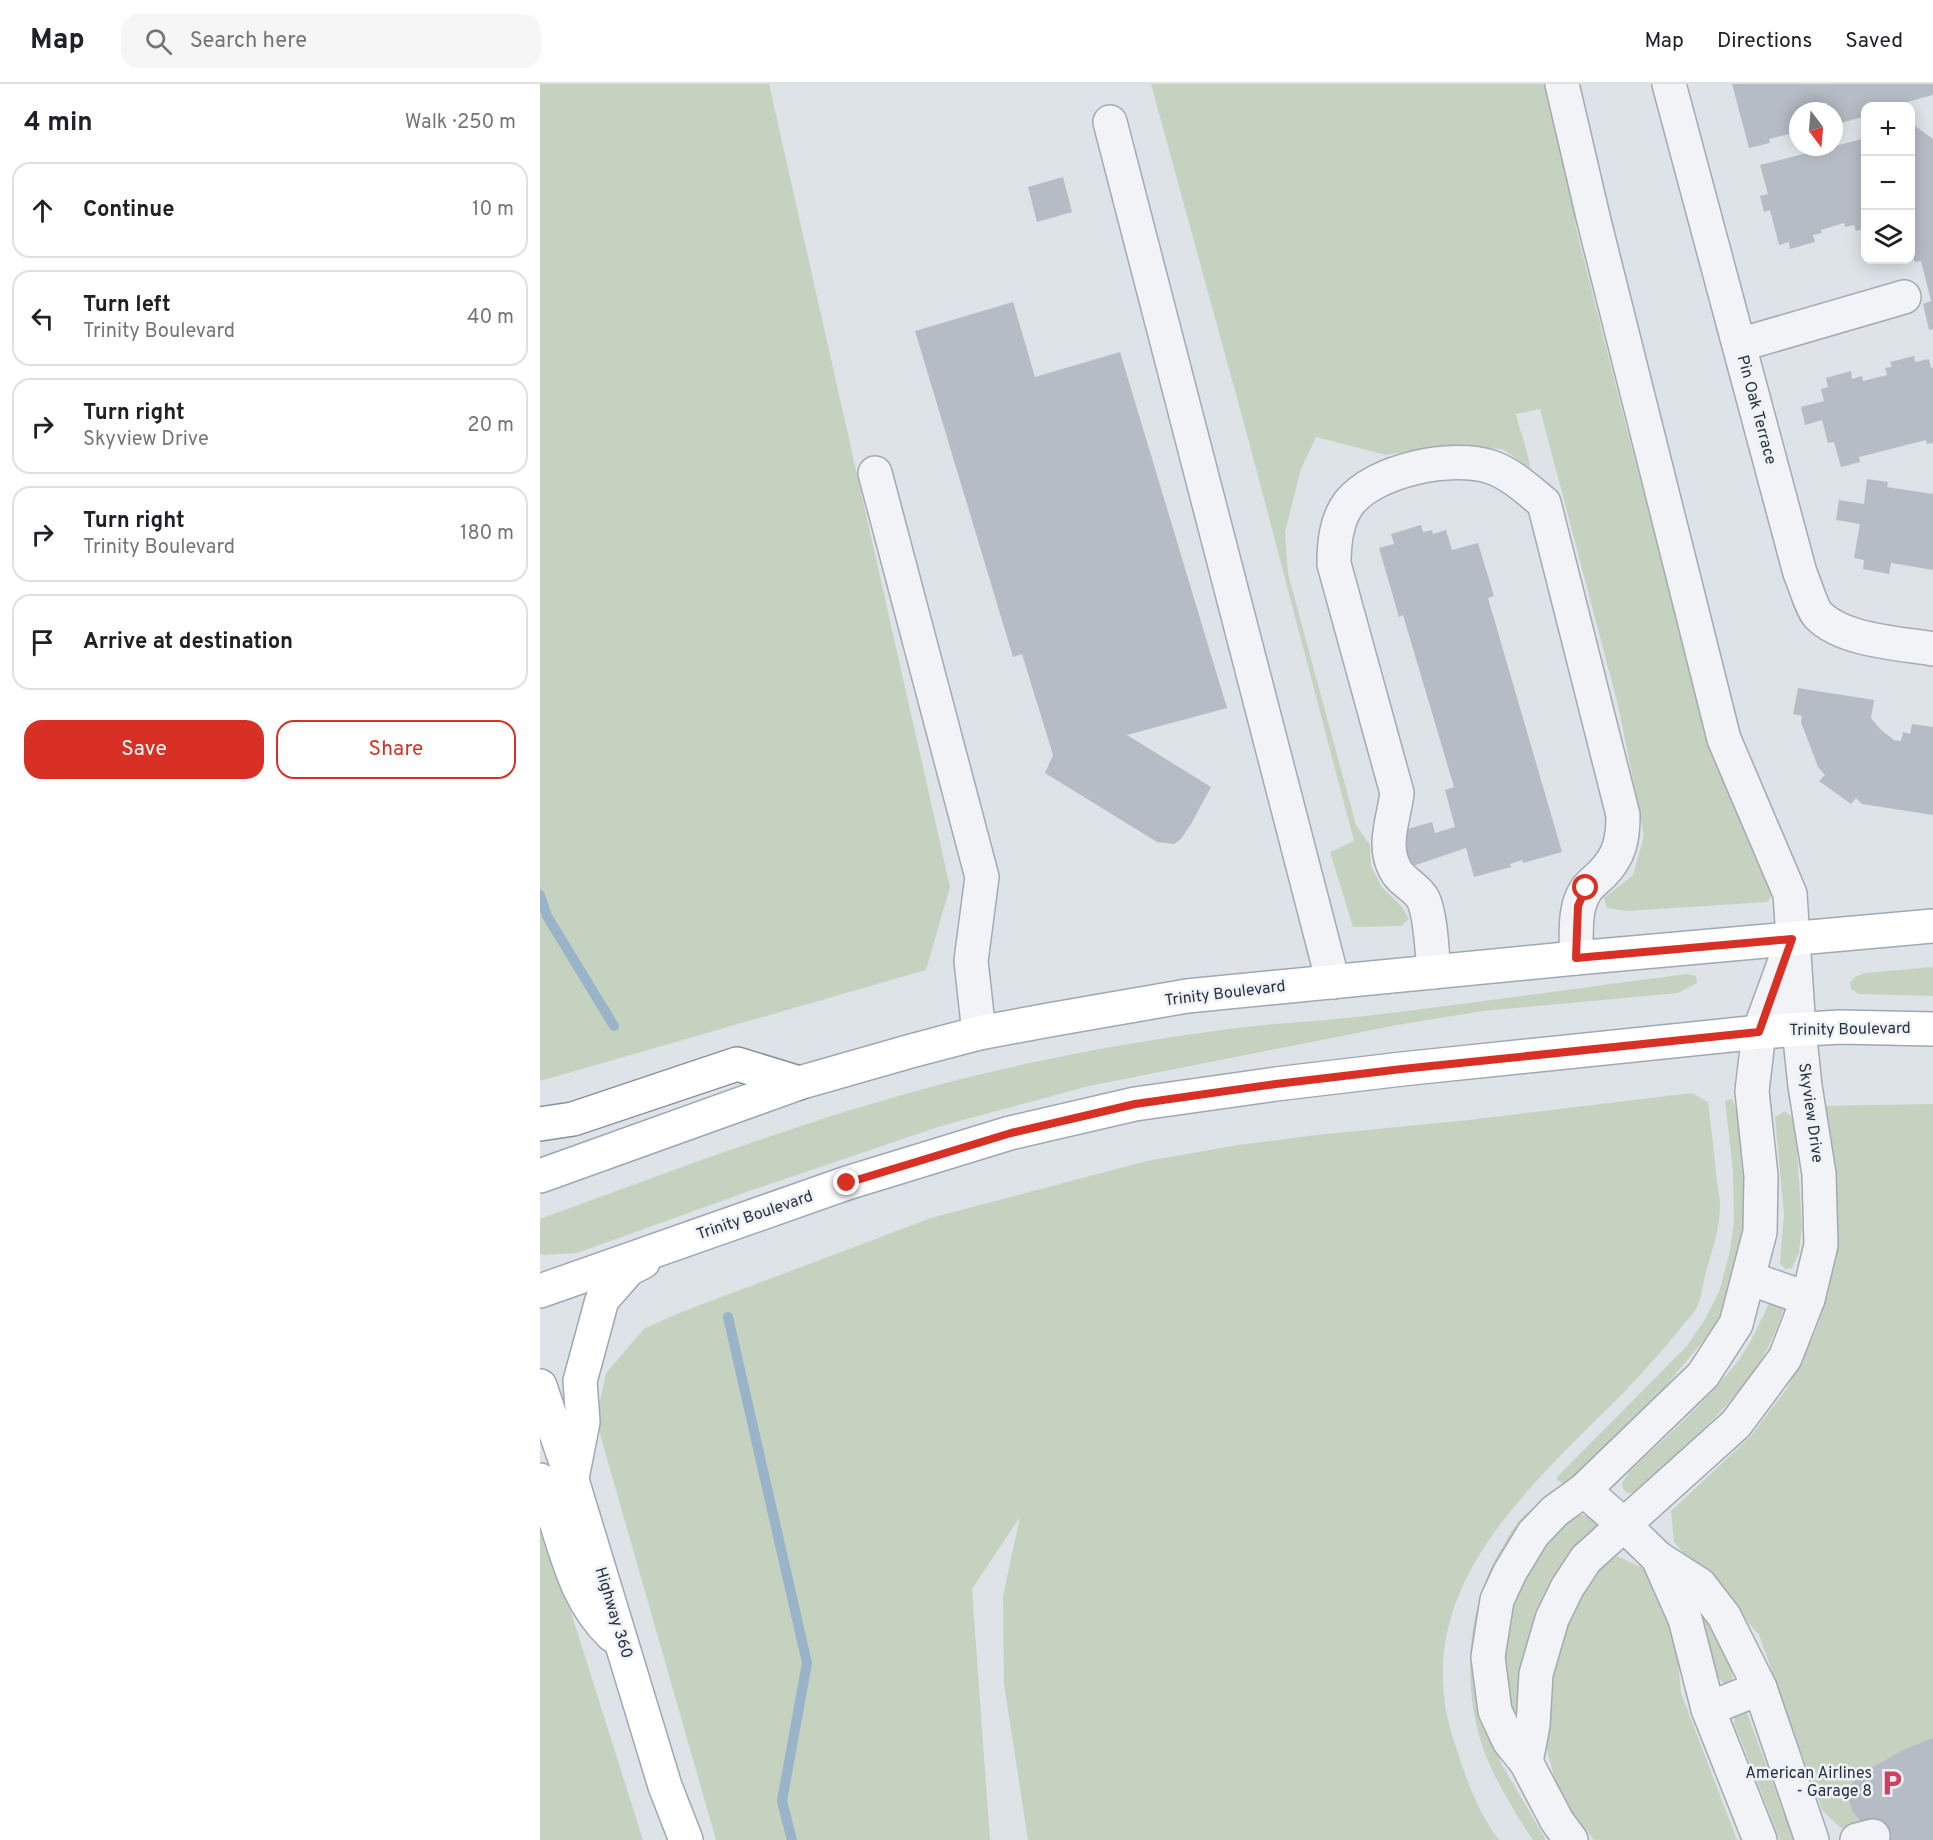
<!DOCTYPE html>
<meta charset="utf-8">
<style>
:root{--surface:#fff;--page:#f6f6f6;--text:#202124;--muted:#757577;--line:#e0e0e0;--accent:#d93025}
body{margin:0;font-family:Overpass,sans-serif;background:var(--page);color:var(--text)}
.controls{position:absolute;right:18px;top:18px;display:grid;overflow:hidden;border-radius:12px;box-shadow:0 3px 15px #0003}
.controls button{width:54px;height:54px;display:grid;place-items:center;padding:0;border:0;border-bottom:2px solid var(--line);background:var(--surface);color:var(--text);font:30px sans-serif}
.compass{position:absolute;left:1249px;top:18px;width:54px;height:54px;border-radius:50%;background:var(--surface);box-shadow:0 3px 15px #0003;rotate:164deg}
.stop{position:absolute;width:18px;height:18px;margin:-14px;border:4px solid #d93025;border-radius:50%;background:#fff}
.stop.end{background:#d93025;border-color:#fff;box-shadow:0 2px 6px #0008}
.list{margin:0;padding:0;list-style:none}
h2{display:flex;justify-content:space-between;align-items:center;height:78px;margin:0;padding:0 24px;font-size:26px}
h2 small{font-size:20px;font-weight:400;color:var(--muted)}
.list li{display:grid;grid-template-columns:39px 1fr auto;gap:18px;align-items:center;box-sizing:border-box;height:96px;margin:0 12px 12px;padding:0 12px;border:2px solid var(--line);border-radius:18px}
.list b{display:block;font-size:22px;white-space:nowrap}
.list p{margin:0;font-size:20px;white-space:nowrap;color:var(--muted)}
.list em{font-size:20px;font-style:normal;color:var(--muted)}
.actions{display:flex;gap:12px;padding:18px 24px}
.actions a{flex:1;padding:14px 0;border:2px solid var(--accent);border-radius:18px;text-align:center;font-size:21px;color:var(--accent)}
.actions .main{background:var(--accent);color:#fff}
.icon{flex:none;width:33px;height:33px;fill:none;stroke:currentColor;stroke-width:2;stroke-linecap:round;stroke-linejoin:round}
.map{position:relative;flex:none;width:1393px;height:1756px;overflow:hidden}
header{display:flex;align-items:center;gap:36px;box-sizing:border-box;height:84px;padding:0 30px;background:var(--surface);border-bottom:2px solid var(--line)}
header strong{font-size:28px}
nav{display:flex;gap:33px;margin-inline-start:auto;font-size:21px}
.search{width:420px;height:54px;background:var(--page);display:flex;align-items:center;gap:15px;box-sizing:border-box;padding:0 21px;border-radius:18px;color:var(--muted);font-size:22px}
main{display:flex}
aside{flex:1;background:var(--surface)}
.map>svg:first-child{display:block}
.green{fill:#c5d2bf}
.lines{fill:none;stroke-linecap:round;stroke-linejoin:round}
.stream{stroke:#99b3c9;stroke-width:10}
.building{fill:#b6bcc5}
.minor-casing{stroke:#a3aab2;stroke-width:36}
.major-casing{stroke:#9ea8b4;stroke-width:36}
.highway-casing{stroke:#86919f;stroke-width:36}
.minor{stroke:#f1f3f6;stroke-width:33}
.major{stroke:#fff;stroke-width:33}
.highway{stroke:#fff;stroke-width:33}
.route{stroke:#d93025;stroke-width:8}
.labels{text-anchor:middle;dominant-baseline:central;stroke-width:5;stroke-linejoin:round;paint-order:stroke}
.street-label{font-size:16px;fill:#27313f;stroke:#eef2f6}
.poi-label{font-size:16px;fill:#27313f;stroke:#eef2f6;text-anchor:end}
</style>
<header>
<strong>Map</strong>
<div class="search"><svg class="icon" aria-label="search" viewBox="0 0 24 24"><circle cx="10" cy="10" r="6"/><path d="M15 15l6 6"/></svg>Search here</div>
<nav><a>Map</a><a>Directions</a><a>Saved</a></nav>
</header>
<main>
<aside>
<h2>4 min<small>Walk · 250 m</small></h2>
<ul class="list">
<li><svg class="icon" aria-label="ahead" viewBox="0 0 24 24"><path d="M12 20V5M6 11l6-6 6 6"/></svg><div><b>Continue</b></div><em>10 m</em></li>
<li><svg class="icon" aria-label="left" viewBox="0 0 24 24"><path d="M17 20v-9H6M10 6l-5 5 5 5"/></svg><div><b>Turn left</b><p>Trinity Boulevard</p></div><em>40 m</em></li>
<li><svg class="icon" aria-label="right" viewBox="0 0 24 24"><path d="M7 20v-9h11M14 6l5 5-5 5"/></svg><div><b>Turn right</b><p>Skyview Drive</p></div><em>20 m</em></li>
<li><svg class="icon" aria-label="right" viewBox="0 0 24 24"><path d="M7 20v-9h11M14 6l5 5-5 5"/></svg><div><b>Turn right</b><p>Trinity Boulevard</p></div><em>180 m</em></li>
<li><svg class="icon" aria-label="arrive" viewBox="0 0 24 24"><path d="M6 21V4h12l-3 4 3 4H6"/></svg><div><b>Arrive at destination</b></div></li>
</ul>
<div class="actions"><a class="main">Save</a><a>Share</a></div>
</aside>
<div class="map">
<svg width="1393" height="1756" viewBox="0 0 1393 1756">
<rect width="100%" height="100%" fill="#dee3e8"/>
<g class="green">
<path d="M0,0H229L410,803L386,886L0,997Z"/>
<path d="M611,0H1010L1026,51L1036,144L1087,346L1167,647L1233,809L1228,818L1086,827L1067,824L1064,814L1093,791L1104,752L1079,625L1000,325L976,330C980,348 988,366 990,384L962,365L903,361L846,371L776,353L761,385L745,448L748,490L816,741L830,761L831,782L842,803L862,823L869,835L861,842L813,843L790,768L814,757L712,369Z"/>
<path d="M1393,883V912L1319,910L1311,905L1310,898L1315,893L1325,889Z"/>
<path d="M1147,890L1156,892L1157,899L1138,909L943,927L857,941L549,1002L401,1042L215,1105L37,1169L4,1171L0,1169V1135C148,1081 296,1024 450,988C540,967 632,951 724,941C758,938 791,936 825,932C932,919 1040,904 1147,890Z"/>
<path d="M1152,1009L1168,1018C1171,1042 1174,1066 1176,1090C1177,1100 1180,1111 1180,1122C1180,1144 1172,1167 1166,1188C1163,1199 1162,1213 1157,1223C1153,1231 1145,1238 1140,1245C1123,1266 1105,1286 1086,1306C992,1402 864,1505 914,1657C925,1691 937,1728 959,1756H488L464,1600L463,1512L480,1433L432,1505L450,1756H176L56,1336L66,1289L104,1245L139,1229L391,1134L607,1077L698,1061L776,1051L929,1036Z"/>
<path d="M1192,1015L1197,1027L1206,1126L1203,1160L1193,1203L1179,1238L1124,1304L1025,1402L1016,1394L1147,1262L1165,1235L1179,1208L1190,1167L1194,1138L1193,1087L1185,1017Z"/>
<path d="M1393,1020V1654L1365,1665L1318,1691L1306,1707L1312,1727L1322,1739L1301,1744L1282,1726L1219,1551L1188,1515L1166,1495L1134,1458L1131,1427L1210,1353L1248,1303L1275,1248L1288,1210L1293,1140L1277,1022Z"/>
<path d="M1245,1027L1252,1033L1256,1051L1262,1142L1259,1169L1252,1184L1245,1185L1240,1179L1244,1130L1235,1033Z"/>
<path d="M1231,1215L1241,1218L1244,1225C1236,1246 1227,1269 1214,1287C1182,1333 1134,1371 1094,1409H1088L1083,1405L1082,1399L1090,1387C1127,1352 1167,1317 1198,1277C1212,1258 1221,1236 1231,1215Z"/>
<path d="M992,1426L996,1431L943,1613L961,1679L1006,1756H993C977,1733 952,1690 943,1664C922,1603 926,1525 959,1469C968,1454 976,1435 992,1426Z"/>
<path d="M1034,1429L1052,1433L1058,1445L982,1657L964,1602L963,1562L978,1501L1013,1443Z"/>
<path d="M0,1430L103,1756H0Z"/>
<path d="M1076,1472L1106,1485L1142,1566L1139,1587L1141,1609L1197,1756H1054L1020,1713L1001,1646L1008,1576L1045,1489Z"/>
<path d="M1158,1509L1183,1562L1193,1591L1192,1596L1188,1599H1183L1176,1591L1155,1522Z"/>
<path d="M1200,1628L1207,1629L1254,1756H1240L1194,1639L1195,1632Z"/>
</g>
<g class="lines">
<g class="stream">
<path d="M0,811L7,832L74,942"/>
<path d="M188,1233L267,1579L242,1717L252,1756"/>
</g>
</g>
<g class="building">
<path d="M1192,0H1393V11L1352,22H1326V32L1297,40V37L1294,38V27H1258V48L1229,55L1230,59L1209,64Z"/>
<path d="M1375,42L1393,55V245L1389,246L1383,220L1391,217L1381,177L1375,178L1370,163V153L1375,152L1370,134V43Z"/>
<path d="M1326,54V144L1316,147L1314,141L1305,143L1304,139L1281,146L1282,149L1273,151L1275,158L1250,165L1249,158L1239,161L1230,126L1224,128L1220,112L1228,110L1220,81Z"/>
<path d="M523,93L532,128L497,138L488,103Z"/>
<path d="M473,218L495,293L580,268L687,624L587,651L671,703L651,740L641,755L634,760L617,758L505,689L513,671L482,570L473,573L375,247Z"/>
<path d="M1374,272L1375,278L1389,275L1391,284L1393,283V359L1387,360L1386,356L1319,373L1320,378L1301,383L1294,358L1288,359L1282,336L1265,341L1261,323L1284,317L1281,305L1288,303L1286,294L1311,287L1312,295L1322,292L1323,297L1347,291L1345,284L1352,283L1350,278Z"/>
<path d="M1327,395L1348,398L1347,403L1393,410V486L1351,479L1349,490L1323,485L1324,476L1314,474L1320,440L1296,436L1299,416L1324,420Z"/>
<path d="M881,441L883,448L892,446L893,450L906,446L912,466L938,459L954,512L948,514L1022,768L983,779L982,776L970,780L971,783L934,793L926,764L864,785L854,749L892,738L895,749L915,743L905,706L914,703L863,531L859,533L839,464L854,460L851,450Z"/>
<path d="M1258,604L1334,616L1331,634L1341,646L1354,656L1361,657L1363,648L1370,650L1372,640L1393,643V731L1322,720L1316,714L1311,720L1279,697L1285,691L1278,683L1261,638L1262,632L1253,630Z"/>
<path d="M1393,1654V1756H1336L1312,1727L1306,1707L1318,1691L1365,1665Z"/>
</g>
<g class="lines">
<g class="minor-casing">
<g id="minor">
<path d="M1129,0L1260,489C1265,500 1271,523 1278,531C1303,557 1359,559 1393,565"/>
<path d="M570,38L793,898"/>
<path d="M1199,261L1364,213"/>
<path d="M335,389L442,793L431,877L439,949"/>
<path d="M894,888C892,869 891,831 883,815C877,803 861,798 855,785C842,761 854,734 857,709L794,480C794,459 796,436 809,419C835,386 912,370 951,383C971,390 987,405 1004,419L1083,731C1083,755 1080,772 1062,790C1057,795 1050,800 1046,806C1033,825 1037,852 1036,874"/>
<path d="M1209,1194L1268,1215"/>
<path d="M1044,1406L1084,1441L1118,1474L1160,1501L1184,1532L1220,1604L1272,1756"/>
<path d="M1118,1474L1145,1535L1168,1625L1220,1756"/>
<path d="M1168,1625L1220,1604"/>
<path d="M986,1678L993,1641L996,1590L1012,1535L1027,1504L1046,1475L1196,1340L1245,1274L1268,1215L1281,1161L1279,1090L1265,1002L1259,945L1250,810L1184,655L1054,137L1022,0"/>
<path d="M1031,1756L1017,1737L986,1678L969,1657L955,1627L948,1573L957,1516L970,1488L993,1450L1015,1427L1044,1406L1163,1291L1196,1240L1220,1148L1221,1092L1212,1007L1219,948L1249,866"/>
<path d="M1317,1756L1333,1752"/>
</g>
</g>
<g class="major-casing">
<g id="major">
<path d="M0,1092L259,999L371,967L439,949L509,936L647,912L1036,874L1393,842"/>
<path d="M0,1207L307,1099L470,1049L595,1020L736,1000L862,985L1219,948L1300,943L1393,945"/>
<path d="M0,1302L32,1396L125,1702L146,1756"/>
<path d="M32,1394L43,1338L40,1297L62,1216L89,1185L103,1178"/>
<path d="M0,1396C26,1451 27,1507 72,1551"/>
</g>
</g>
<g class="highway-casing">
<path id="highway" d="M0,1040L33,1035L197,980L259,999"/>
</g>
<use href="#minor" class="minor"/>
<use href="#major" class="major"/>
<use href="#highway" class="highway"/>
</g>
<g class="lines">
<path class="route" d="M307,1099L471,1049L595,1020L736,1000L862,985L1219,948L1252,855L1036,874L1038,822L1046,804"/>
</g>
<defs>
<g id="parking-bare" transform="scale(2.07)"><path d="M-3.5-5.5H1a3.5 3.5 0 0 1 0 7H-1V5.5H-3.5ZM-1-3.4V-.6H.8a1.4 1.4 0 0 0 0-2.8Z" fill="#d0415f" stroke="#eef2f6" stroke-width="2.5" paint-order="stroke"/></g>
</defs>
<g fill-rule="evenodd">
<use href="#parking-bare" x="1352" y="1699"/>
</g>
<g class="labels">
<g class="street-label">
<text transform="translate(1216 326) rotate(75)">Pin Oak Terrace</text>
<text transform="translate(685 910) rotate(-7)">Trinity Boulevard</text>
<text transform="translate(1310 946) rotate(-1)">Trinity Boulevard</text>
<text transform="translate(1270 1029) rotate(82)">Skyview Drive</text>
<text transform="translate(215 1132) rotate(-19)">Trinity Boulevard</text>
<text transform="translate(73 1529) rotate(73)">Highway 360</text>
</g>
<g class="poi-label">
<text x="1332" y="1690">American Airlines<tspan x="1332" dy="18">- Garage 8</tspan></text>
</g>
</g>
</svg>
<div class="controls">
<button>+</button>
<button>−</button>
<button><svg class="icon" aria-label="layers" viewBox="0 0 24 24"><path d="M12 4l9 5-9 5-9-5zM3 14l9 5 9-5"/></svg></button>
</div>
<svg class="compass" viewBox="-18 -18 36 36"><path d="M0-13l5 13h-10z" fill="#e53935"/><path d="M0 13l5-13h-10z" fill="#757577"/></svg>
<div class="stop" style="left:1046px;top:804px"></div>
<div class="stop end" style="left:307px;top:1099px"></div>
</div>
</main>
